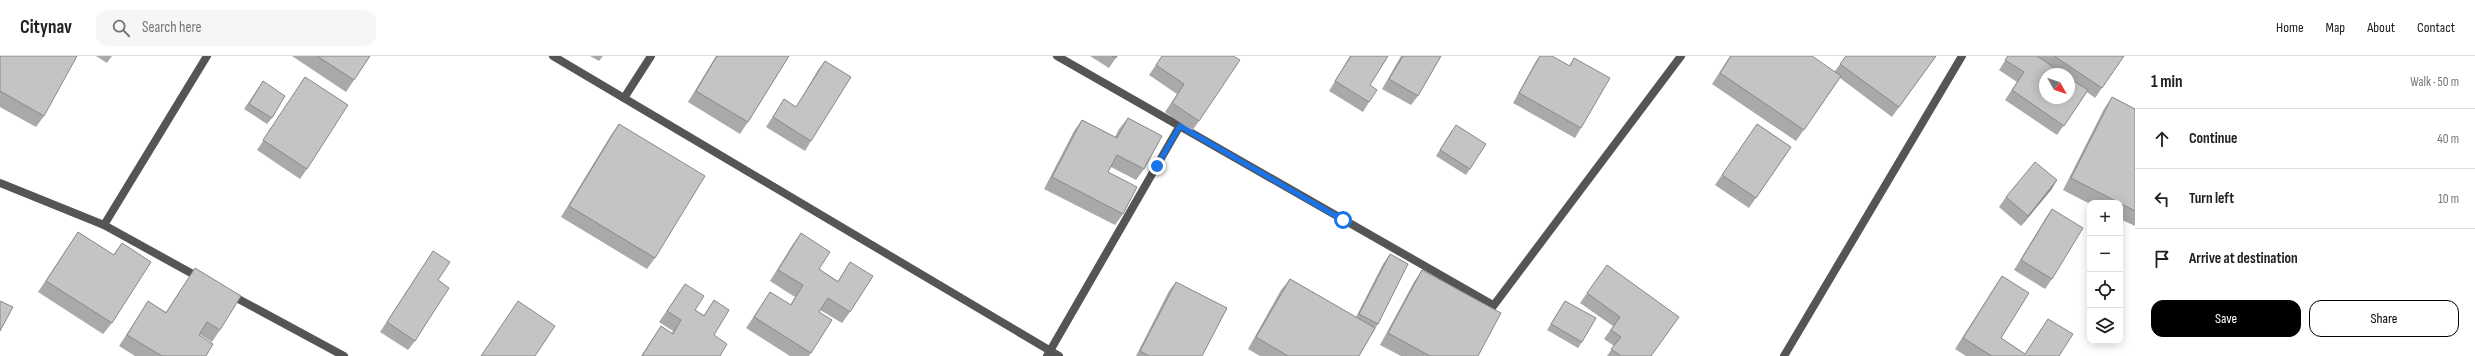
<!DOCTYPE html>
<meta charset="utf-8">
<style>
:root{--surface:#fff;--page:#f6f6f6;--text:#202124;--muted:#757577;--line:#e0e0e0;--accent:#000}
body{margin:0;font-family:"Sofia Sans Condensed",sans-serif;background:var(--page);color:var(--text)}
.controls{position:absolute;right:12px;bottom:12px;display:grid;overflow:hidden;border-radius:8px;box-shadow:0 2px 10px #0003}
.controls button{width:36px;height:36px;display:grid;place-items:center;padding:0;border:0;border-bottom:1px solid var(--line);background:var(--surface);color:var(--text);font:20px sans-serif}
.compass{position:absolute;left:2039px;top:12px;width:36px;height:36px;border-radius:50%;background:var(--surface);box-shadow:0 2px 10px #0003;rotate:130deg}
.stop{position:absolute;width:12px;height:12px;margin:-9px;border:3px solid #1a73e8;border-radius:50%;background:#fff}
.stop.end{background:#1a73e8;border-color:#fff;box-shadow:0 1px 4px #0008}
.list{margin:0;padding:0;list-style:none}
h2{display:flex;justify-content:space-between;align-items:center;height:52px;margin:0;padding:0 16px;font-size:17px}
h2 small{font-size:13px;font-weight:400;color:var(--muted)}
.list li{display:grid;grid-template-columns:26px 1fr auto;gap:12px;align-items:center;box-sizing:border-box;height:60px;padding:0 16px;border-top:1px solid var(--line)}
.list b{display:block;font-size:15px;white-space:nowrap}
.list em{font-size:13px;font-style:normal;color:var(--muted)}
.actions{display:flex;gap:8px;padding:12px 16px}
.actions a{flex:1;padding:9px 0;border:1px solid var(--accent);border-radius:12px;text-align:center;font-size:14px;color:var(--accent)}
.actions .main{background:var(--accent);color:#fff}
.icon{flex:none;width:22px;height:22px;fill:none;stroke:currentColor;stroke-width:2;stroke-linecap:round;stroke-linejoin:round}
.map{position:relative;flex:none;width:2135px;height:300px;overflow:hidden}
header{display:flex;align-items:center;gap:24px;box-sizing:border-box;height:56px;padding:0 20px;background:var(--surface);border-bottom:1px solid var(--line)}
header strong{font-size:19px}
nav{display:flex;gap:22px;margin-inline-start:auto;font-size:14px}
.search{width:280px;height:36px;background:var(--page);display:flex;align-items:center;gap:10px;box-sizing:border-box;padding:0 14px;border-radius:12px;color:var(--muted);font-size:15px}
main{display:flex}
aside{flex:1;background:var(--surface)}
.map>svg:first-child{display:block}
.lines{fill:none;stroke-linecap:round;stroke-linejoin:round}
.minor{stroke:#555;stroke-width:8}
.wall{fill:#a9a9a9;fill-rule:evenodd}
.shaded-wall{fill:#898989}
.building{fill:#c4c4c4;stroke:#898989}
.route{stroke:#1a73e8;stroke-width:5}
</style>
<header>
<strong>Citynav</strong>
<div class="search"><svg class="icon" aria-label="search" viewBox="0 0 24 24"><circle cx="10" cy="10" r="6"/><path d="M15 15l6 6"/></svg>Search here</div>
<nav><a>Home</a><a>Map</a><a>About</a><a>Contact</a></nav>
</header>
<main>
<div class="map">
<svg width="2135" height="300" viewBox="0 0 2135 300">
<rect width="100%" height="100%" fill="#fff"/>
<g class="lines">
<g class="minor">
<path d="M553,0L1059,300"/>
<path d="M1057,0L1493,249"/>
<path d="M624,42L651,0"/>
<path d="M0,127L104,169L200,222"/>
<path d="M104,169L207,0"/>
<path d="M231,239L344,300"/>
<path d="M1491,253L1681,0"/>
<path d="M1047,300L1182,66"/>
<path d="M1784,300L1962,0"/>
</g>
</g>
<g class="wall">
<path d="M0,0L44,60L36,71L0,51Z"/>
<path d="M96,0H112L107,7Z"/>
<path d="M292,0H370L346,36Z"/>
<path d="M590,0H603L599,5Z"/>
<path d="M716,0H789L748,66L740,78L688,46Z"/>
<path d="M1090,0H1117L1109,12Z"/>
<path d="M1162,0H1233L1199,65L1192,75L1165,56L1177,38L1149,19Z"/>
<path d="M1350,0H1388L1370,29L1369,46L1363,56L1329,35Z"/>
<path d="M1401,0H1441L1418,40L1411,49L1382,33Z"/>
<path d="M1540,0H1552L1569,10L1574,2L1581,72L1575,82L1513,47L1536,5Z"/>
<path d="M1730,0L1835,15L1846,0H1936L1892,61L1840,22L1796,85L1712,28Z"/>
<path d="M2008,0H2124L2095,42L2087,36L2057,79L2005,44L2017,26L1999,14ZM2045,18H2069V42Z"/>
<path d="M825,5L811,85L805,95L766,71L784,43L796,51L818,14Z"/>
<path d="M305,21L307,113L300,123L257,94Z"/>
<path d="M263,25L272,62L267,68L244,53Z"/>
<path d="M2112,41L2135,53V170L2120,163V147L2090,148L2063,134L2104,53Z"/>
<path d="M1128,62L1144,113L1136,124L1111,111L1108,116L1123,158L1115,169L1044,133L1074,75L1082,64L1115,81L1119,73Z"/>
<path d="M619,68L655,202L647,213L561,161L611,79Z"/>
<path d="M1757,68L1791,91L1749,152L1715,129Z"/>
<path d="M1452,74L1470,113L1466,119L1436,100Z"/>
<path d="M2057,124L2051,134L2021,170L1999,151L2006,141Z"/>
<path d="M2052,153V223L2045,233L2014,214L2045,163Z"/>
<path d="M78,176L113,199L122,187L112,267L103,278L38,236Z"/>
<path d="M801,177L819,213L838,225L850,206V256L842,267L820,254L819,256L832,264L809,300H790L746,272L770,236L790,249L795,241L770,225L793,188Z"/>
<path d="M433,195L438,224L415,285L408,294L380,276Z"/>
<path d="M1390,198L1378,268L1359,300H1260L1248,293L1281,234L1290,223L1356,261L1383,208Z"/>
<path d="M1607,209L1651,300H1607L1614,290L1604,283L1613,270L1580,247Z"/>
<path d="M195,212L220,274L212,286L199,278V279L206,300H135L119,290L148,245L166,256Z"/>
<path d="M1422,214L1478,300H1401L1380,289L1414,226Z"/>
<path d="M2002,220L2001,282L2025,298L2048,263L2059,300H1966L1955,293L1994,232Z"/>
<path d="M1176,226L1202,300H1136L1169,235Z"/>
<path d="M685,228L695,254L704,259L714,244V279L720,300H641L661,270L672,277L673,275L659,266Z"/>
<path d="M1565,245L1582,286L1578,292L1547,274L1561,251Z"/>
</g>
<path class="shaded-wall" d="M2057,124L2051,134L2021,170L2028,160Z"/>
<g class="building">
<path d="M0,0H77L44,60L0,35Z"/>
<path d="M317,0H370L354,24Z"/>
<path d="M717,0H789L748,66L696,35Z"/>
<path d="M1112,0H1117L1116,2Z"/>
<path d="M1162,0H1233L1240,4L1199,65L1172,47L1184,28L1156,9Z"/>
<path d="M1351,0H1388L1370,29L1377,34L1369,46L1335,25Z"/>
<path d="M1403,0H1441L1418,40L1389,23Z"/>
<path d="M1540,0H1552L1570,10L1574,2L1610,22L1581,72L1519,37Z"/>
<path d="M1731,0H1812L1841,20L1804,74L1720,17Z"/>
<path d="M1846,0H1936L1899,51L1840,8Z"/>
<path d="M2008,0H2037L2064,18H2045V42H2069V22L2088,34L2064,70L2012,34L2024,16L2005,4Z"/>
<path d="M2054,0H2124L2102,32Z"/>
<path d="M825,5L851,21L811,85L773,61L784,43L796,51Z"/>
<path d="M305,21L348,49L307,113L263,84Z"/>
<path d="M263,25L285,40L272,62L249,48Z"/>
<path d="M2112,41L2135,53V155L2071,122Z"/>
<path d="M1128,62L1162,80L1144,113L1117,99L1108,116L1137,131L1123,158L1052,121L1082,64L1117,82Z"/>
<path d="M619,68L705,120L655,202L569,150Z"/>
<path d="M1757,68L1791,91L1756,142L1722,119Z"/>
<path d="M1456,69L1486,88L1470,113L1440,94Z"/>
<path d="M2035,106L2057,124L2028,160L2006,141Z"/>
<path d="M2052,153L2083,172L2052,223L2021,204Z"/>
<path d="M78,176L114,199L122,187L151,206L112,267L46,225Z"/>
<path d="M801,177L830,196L819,213L838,226L850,206L873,220L850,256L828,242L819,256L832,264L811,297L754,261L770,236L791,249L803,229L778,214Z"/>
<path d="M433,195L450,206L438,224L449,232L415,285L387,266Z"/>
<path d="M1390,198L1408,208L1378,268L1359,258Z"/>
<path d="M1607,209L1679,261L1651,300H1621L1611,293L1621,281L1611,274L1620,261L1587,237Z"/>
<path d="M195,212L241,240L220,274L207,266L199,279L213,288L206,300H162L127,279L148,245L166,257Z"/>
<path d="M1422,214L1501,257L1478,300H1430L1388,277Z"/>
<path d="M2002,220L2029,237L2001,282L2025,298L2048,263L2073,278L2059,300H1992L1963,282Z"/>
<path d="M1290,223L1375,272L1359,300H1288L1256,281Z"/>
<path d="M1176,226L1227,252L1202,300H1149L1140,295Z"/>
<path d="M685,228L704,240L695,254L704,260L714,244L729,254L714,279L727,288L720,300H642L661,270L673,278L681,264L667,255Z"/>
<path d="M0,245L13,251L0,275Z"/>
<path d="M518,245L555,270L535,300H481Z"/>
<path d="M1565,245L1596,262L1582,286L1551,268Z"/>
</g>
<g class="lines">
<path class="route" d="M1157,110L1180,70L1343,164"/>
</g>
</svg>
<div class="controls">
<button>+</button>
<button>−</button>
<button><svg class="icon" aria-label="locate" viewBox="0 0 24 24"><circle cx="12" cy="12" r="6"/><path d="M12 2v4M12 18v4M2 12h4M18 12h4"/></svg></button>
<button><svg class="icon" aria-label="layers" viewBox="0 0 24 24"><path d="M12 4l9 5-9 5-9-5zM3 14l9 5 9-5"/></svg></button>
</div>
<svg class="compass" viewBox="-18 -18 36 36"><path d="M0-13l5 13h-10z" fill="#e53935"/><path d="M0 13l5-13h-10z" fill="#757577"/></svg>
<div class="stop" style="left:1343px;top:164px"></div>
<div class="stop end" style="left:1157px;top:110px"></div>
</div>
<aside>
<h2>1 min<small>Walk · 50 m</small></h2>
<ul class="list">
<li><svg class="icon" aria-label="ahead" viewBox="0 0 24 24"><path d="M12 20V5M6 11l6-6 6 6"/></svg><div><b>Continue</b></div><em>40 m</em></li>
<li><svg class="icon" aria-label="left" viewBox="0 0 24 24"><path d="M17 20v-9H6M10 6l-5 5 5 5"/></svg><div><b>Turn left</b></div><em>10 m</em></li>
<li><svg class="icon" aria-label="arrive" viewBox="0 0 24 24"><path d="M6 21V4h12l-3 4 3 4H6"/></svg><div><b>Arrive at destination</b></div></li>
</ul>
<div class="actions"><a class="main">Save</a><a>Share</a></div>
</aside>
</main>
